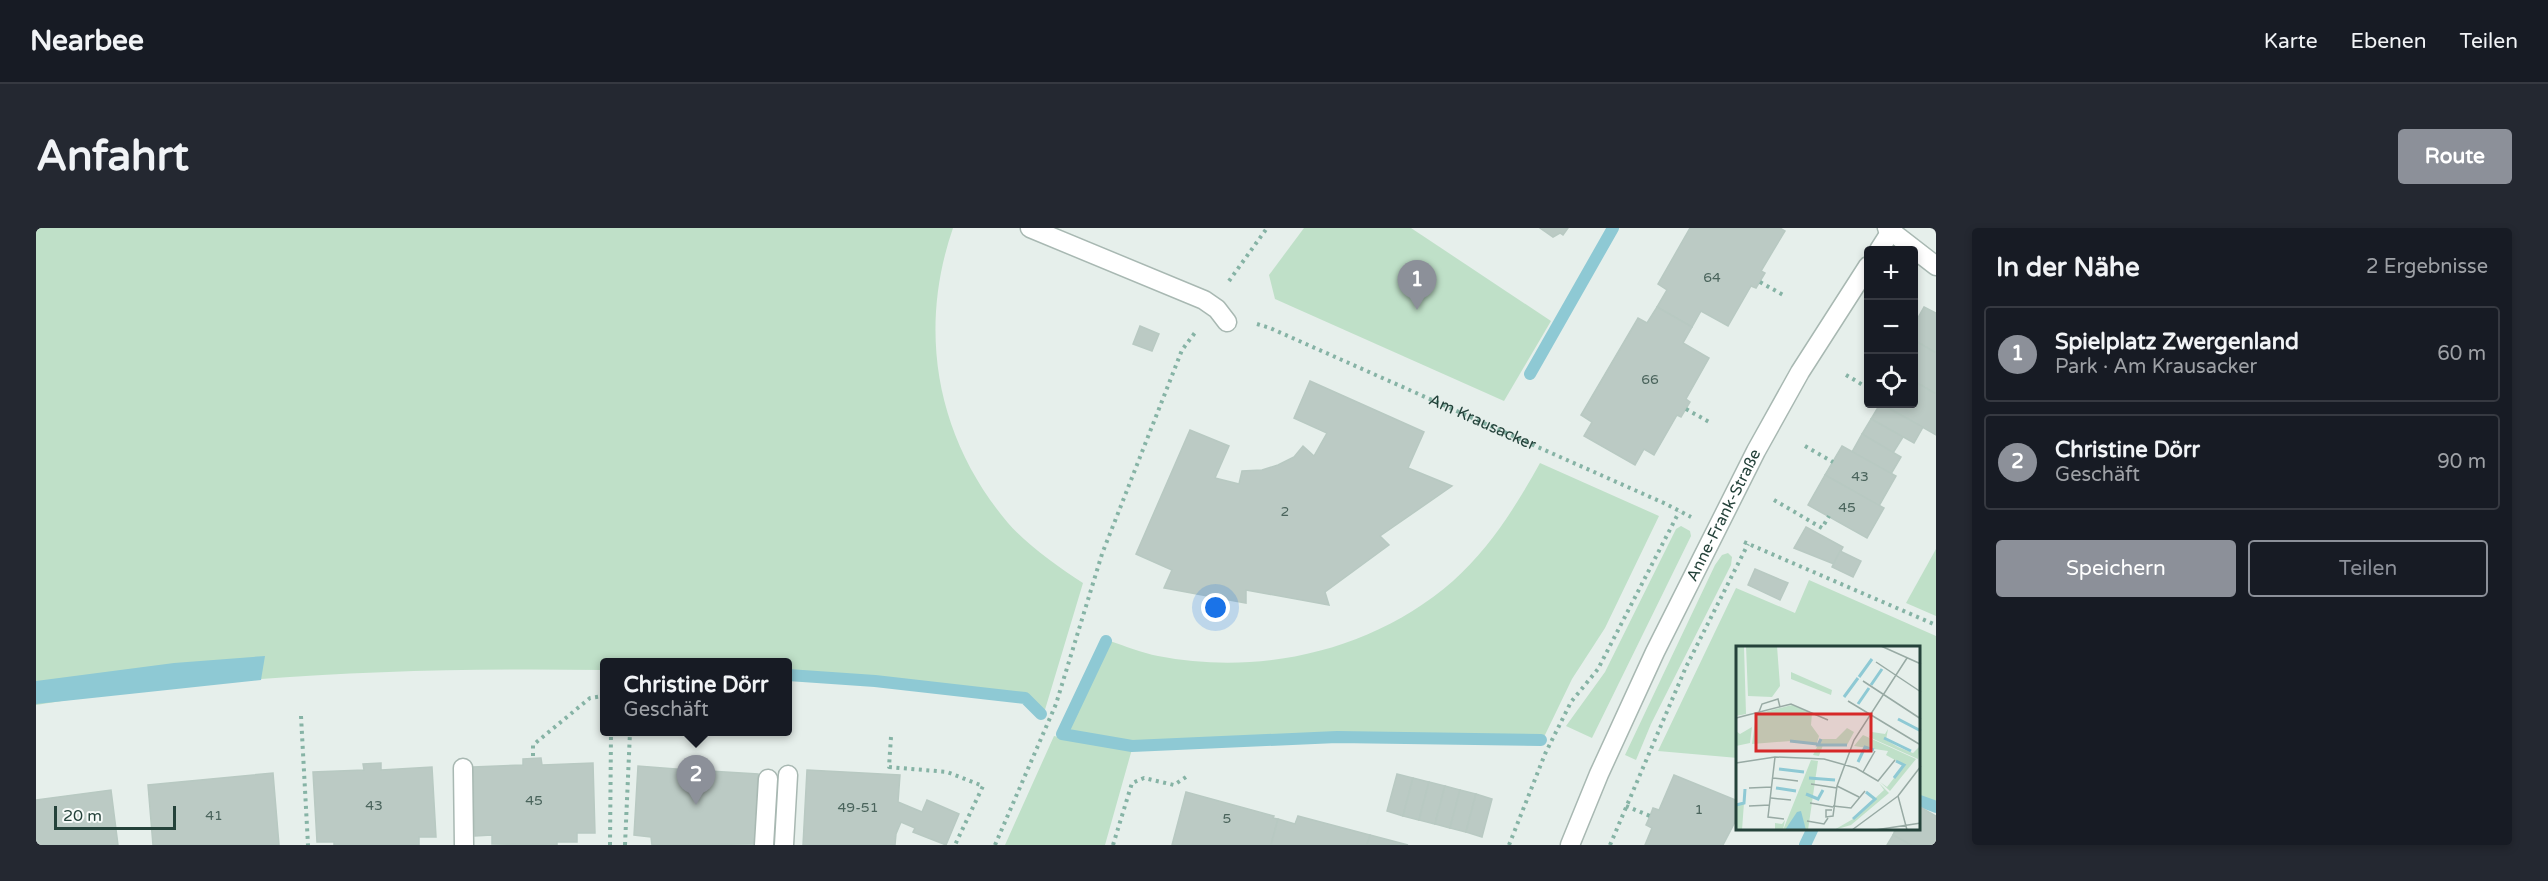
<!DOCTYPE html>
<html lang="de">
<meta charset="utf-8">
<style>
:root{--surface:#171b24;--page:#242831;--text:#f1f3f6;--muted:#9ea1a6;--line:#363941;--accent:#8c9099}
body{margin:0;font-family:"Varela Round",sans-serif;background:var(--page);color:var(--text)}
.controls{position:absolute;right:18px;top:18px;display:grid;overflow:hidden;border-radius:6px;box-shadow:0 3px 9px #0003}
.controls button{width:54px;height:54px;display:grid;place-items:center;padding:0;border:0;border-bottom:2px solid var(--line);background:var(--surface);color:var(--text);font:30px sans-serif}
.scale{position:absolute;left:18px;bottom:15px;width:122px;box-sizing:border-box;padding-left:6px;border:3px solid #24423a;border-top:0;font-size:16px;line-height:21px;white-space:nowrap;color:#24423a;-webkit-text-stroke:4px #f7fbf9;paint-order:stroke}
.you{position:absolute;left:1180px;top:380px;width:21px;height:21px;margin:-15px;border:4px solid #fff;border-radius:50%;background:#1a73e8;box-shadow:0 0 0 9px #1a73e833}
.badge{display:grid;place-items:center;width:39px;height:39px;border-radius:50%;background:var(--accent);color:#fff;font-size:20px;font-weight:700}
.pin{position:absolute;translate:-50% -50px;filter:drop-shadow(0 2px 3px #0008)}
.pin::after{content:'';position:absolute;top:32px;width:21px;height:18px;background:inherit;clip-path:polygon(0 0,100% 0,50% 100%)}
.popup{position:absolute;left:564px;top:430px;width:192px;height:78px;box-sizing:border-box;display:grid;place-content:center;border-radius:6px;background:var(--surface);filter:drop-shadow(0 2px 4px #0005);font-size:20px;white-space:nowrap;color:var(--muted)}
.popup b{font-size:22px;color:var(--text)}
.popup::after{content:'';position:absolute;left:50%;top:100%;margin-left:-12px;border:12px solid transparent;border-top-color:var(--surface)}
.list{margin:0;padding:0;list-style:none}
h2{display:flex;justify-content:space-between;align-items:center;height:78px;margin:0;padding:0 24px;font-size:26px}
h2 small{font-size:20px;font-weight:400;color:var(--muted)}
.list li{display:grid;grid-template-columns:39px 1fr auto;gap:18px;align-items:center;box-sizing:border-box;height:96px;margin:0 12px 12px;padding:0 12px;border:2px solid var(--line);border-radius:6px}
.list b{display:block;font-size:22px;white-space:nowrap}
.list p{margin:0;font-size:20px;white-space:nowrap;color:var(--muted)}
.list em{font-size:20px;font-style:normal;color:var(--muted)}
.actions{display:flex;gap:12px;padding:18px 24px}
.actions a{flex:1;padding:14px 0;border:2px solid var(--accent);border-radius:6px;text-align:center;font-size:21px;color:var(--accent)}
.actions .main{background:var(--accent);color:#fff}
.icon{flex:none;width:33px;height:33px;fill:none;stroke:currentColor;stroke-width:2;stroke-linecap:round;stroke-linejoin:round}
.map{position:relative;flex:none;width:1900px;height:617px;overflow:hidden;border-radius:6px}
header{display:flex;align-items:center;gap:36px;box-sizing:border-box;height:84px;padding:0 30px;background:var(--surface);border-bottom:2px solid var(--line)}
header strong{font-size:28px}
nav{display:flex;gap:33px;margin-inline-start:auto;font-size:21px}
.intro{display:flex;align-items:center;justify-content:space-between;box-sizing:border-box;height:144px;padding:0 36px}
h1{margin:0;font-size:42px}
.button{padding:15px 27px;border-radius:6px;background:var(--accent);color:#fff;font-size:21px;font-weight:700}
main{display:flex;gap:36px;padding:0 36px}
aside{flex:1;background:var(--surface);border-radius:6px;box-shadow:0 3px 9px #0003}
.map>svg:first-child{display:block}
.green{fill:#bfe0c8}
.water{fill:#8ec9d4}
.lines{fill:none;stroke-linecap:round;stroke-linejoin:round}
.stream{stroke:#8ec9d4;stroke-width:12}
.building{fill:#bbcac4;stroke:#b8c9c2;stroke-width:1.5}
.service-casing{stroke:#a8b8b2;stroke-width:21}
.minor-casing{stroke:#a8b8b2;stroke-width:21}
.path{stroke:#86b3a5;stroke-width:4;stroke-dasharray:3 4.5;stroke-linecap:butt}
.service{stroke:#fff;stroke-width:18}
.minor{stroke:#fff;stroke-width:18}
.labels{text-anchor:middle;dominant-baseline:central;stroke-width:4.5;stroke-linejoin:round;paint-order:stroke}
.number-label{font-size:14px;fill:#4a645c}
.street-label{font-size:16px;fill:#24423a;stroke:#f7fbf9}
.inset-river{fill:none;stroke:#8ec9d4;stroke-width:3}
.inset-road{fill:none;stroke:#98aaa4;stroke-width:1.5}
.view{fill:#d62828;fill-opacity:0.15;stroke:#d62828;stroke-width:3}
.inset-edge{fill:none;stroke:#24423a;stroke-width:3}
</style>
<header>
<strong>Nearbee</strong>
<nav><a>Karte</a><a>Ebenen</a><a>Teilen</a></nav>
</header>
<div class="intro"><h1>Anfahrt</h1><a class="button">Route</a></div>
<main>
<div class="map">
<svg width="1900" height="617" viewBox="0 0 1900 617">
<rect width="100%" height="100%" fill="#e6efeb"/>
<g class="green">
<path d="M0,0H917C881,104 901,211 972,295C990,316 1023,340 1047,355L1008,485L993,468L864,453L752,445V434H568V442C379,439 187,447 0,477Z"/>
<path d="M1268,0H1375L1515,93L1468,173L1239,71L1233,47Z"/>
<path d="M1504,235L1623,288L1569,400L1536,451L1508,509L1267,507L1098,514L1069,617H969L1018,508L1027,510L1074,413C1089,418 1106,425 1122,428C1225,448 1337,423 1417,353C1454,320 1480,278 1504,235Z"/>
<path d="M1645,298L1654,303L1655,308L1556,510L1530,498L1569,444L1640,301Z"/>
<path d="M1900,321V388L1870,375Z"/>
<path d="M1692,325L1696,329L1695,337L1615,496L1600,532L1589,527L1679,337L1686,327Z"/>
<path d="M1773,352L1900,408V577L1884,571V419H1702V530L1622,523L1700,360L1759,385Z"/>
</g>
<path class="water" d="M229,428L225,452L0,476V453L138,435Z"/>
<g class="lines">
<g class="stream">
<path d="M1494,146L1577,0"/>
<path d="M1070,413L1026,506L1096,518L1301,509L1505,512"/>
<path d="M752,447L839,453L989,470L1005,486"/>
<path d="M1884,573L1900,579"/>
<path d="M1769,617L1777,600"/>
</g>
</g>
<g class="building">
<path d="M1504,0H1532L1527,7L1524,5L1517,9Z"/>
<path d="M1654,0H1744L1749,3L1725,43L1729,45L1720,60L1715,58L1692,98L1665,83L1656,99L1621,79L1631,62L1622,56Z"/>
<path d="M1621,79L1656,99L1647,115L1673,130L1650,171L1654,174L1645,189L1641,187L1618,227L1608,221L1599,237L1548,208L1556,194L1545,187L1602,90L1611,95Z"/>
<path d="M1888,79L1900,85V125L1878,112V97Z"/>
<path d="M1104,98L1123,106L1116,123L1097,116Z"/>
<path d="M1878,112L1900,125V166L1878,153Z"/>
<path d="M1274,153L1388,204L1372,240L1416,258L1344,308L1353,317L1289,364L1293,377L1210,362V375L1128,360L1136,342L1100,326L1154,202L1193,218L1179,250L1203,256L1206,243L1226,242L1242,237L1258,229L1267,218L1278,228L1291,205L1258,190Z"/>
<path d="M1878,153L1900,166V207L1846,176H1878Z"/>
<path d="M1844,176L1887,199L1878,215L1835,191Z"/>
<path d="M1835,191L1867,209L1857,225L1826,206Z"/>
<path d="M1826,206L1865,229L1855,246L1816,224Z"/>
<path d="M1806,218L1860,248L1843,278L1789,247Z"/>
<path d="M1789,247L1848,280L1831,310L1772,277Z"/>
<path d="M1770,299L1807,319L1798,336L1758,320Z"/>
<path d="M1804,323L1825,333L1817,349L1796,339Z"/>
<path d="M1719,341L1752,355L1744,372L1712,357Z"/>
<path d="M505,530L506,537L557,535L559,605H541V614H521V617L456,616V607L439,608L437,539L487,537V531Z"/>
<path d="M345,535V542L396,539L400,609H383V617H298V614H281L277,544L328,542L327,536Z"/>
<path d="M654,535L673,536V543L722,546L718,616L616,617L615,609L598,607L602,538L653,542Z"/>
<path d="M771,542L864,547L862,574L886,584L891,572L923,586L910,617L877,604L879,600L865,594L860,606L859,617H767Z"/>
<path d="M237,545L243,617H117L112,557Z"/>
<path d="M1361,546L1377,550L1367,588L1351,583Z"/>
<path d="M1638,547L1702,573V588L1687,617H1609L1616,600L1610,597L1614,588L1617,580L1623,582Z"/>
<path d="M1377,550L1393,554L1383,592L1367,588Z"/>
<path d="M1393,554L1409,558L1399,596L1383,592Z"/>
<path d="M1409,558L1424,562L1414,600L1399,596Z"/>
<path d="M75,562L82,617H0V572Z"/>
<path d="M1424,562L1440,566L1430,604L1414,600Z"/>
<path d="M1150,564L1238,588L1237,590L1242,591L1235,617H1136Z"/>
<path d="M1440,566L1456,571L1446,609L1430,604Z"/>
<path d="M1884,579L1900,588V617H1875L1857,607L1860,600H1884Z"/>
<path d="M1262,588L1334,607L1331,617H1235L1242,591L1259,596Z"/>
<path d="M1334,607L1372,617H1331Z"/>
<path d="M1857,607L1875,617H1851Z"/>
</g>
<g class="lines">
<g class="service-casing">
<g id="service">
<path d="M427,540L428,617"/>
<path d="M728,617L732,551"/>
<path d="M748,617L752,547"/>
</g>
</g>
<g class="minor-casing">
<g id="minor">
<path d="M994,0L1168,72L1181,81L1191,94"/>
<path d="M1851,0L1900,38"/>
<path d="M1843,22L1857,0"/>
<path id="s2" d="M1534,617L1563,546L1619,424L1720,223L1764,144L1832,38"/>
</g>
</g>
<g class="path">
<path d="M1193,53L1231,0"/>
<path d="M1724,54L1749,68"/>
<path id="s1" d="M1221,96L1234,100L1630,276L1655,289"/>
<path d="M1810,147L1832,160"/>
<path d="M1650,181L1675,195"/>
<path d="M1769,218L1797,234"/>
<path d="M1738,272L1786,300L1793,288"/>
<path d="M1708,314L1900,397"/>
<path d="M265,488L272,617"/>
<path d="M855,509L853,539L911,544L947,558L919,617"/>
<path d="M497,528V517L554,470L568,468"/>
<path d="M1590,578L1614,588"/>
<path d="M574,617L575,504"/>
<path d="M589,617L594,504"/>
<path d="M959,617L1020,476L1066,326L1146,122L1161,102"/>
<path d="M1077,617L1096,555L1108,550L1138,557L1150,549"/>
<path d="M1473,617L1509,526L1535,474L1562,441L1643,284"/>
<path d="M1574,617L1650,439L1712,316"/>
</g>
<use href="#service" class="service"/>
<use href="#minor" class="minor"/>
</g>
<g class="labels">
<g class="number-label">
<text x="1676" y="49">64</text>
<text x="1614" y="151">66</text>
<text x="1824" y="248">43</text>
<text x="1811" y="279">45</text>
<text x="1249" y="283">2</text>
<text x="498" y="572">45</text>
<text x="338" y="577">43</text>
<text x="822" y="579">49-51</text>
<text x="1663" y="581">1</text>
<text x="178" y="587">41</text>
<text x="1191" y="590">5</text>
</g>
<g class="street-label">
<text stroke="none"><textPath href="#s1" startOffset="246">Am Krausacker</textPath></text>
<text stroke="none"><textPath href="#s2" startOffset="364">Anne-Frank-Straße</textPath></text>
</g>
</g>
<g transform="translate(1700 418)">
<rect width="184" height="184" fill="#e6efeb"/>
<path d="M0,0H8L10,68L0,70ZM10,0H41L44,40L36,51L12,50ZM55,26L96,44L95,49L55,33ZM56,59L76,67L75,79L83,90L81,97L55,95L16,98L20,68ZM16,81L14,97L0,100V85L4,88ZM111,82L118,86L111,99H87L83,110L77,109L85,93H100ZM152,83L150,94L162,101L177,107L184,100L182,113L133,91L136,86L149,88ZM127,89L180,113L154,145L144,136L151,141L168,119L150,109L152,105L118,100ZM75,114L82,115L72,184H39V177L46,178L49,174L47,184ZM143,137L153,147L115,179L98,184L117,173L148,144ZM9,143L6,184H0V159L8,157Z" fill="#bfe0c8"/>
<path d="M65,165L70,184H49L61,166Z" fill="#8ec9d4"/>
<path class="inset-river" d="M123,31L136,13M135,39L146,23M108,51L122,32M122,58L133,42M162,73L185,85M148,92L175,105M85,93L82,99H111M54,95L81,98M122,116L129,101L138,104M43,123L68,126M73,132L99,134M158,132L168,119L160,115M40,142L60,145M70,148L82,153L87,144M0,159L8,157L9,143M117,173L139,153L130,146"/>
<path class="inset-road" d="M145,0L185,18M140,16L185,46M127,35L185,73M112,55L183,98M23,66L26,58L42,53L44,61M0,72L55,58L92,74M39,111L32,171L48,173M0,117L39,111L88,113L120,122L142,135L159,114M127,126L139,105M37,132L62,135M75,138L101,142M101,140L123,151M13,142L36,141M35,152L55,154M74,157L97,161M13,160L34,159M97,160L115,162L129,145M96,164H90V171L97,170L101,140L118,94L171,12M71,175L88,178L92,172M116,184L162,150M139,184L185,177M171,184L162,150L185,120"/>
<path class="view" d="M20,68H135V105H20Z"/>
<rect width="184" height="184" class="inset-edge"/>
</g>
</svg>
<div class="controls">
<button>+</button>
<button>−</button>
<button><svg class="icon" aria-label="locate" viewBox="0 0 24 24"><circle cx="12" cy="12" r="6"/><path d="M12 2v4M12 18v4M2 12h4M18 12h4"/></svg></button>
</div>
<div class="scale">20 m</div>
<div class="you"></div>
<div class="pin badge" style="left:1381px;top:82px">1</div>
<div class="pin badge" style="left:660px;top:577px">2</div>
<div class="popup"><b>Christine Dörr</b>Geschäft</div>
</div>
<aside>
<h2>In der Nähe<small>2 Ergebnisse</small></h2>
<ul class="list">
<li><span class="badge">1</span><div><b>Spielplatz Zwergenland</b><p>Park · Am Krausacker</p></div><em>60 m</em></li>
<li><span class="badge">2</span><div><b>Christine Dörr</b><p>Geschäft</p></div><em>90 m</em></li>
</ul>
<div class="actions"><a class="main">Speichern</a><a>Teilen</a></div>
</aside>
</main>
